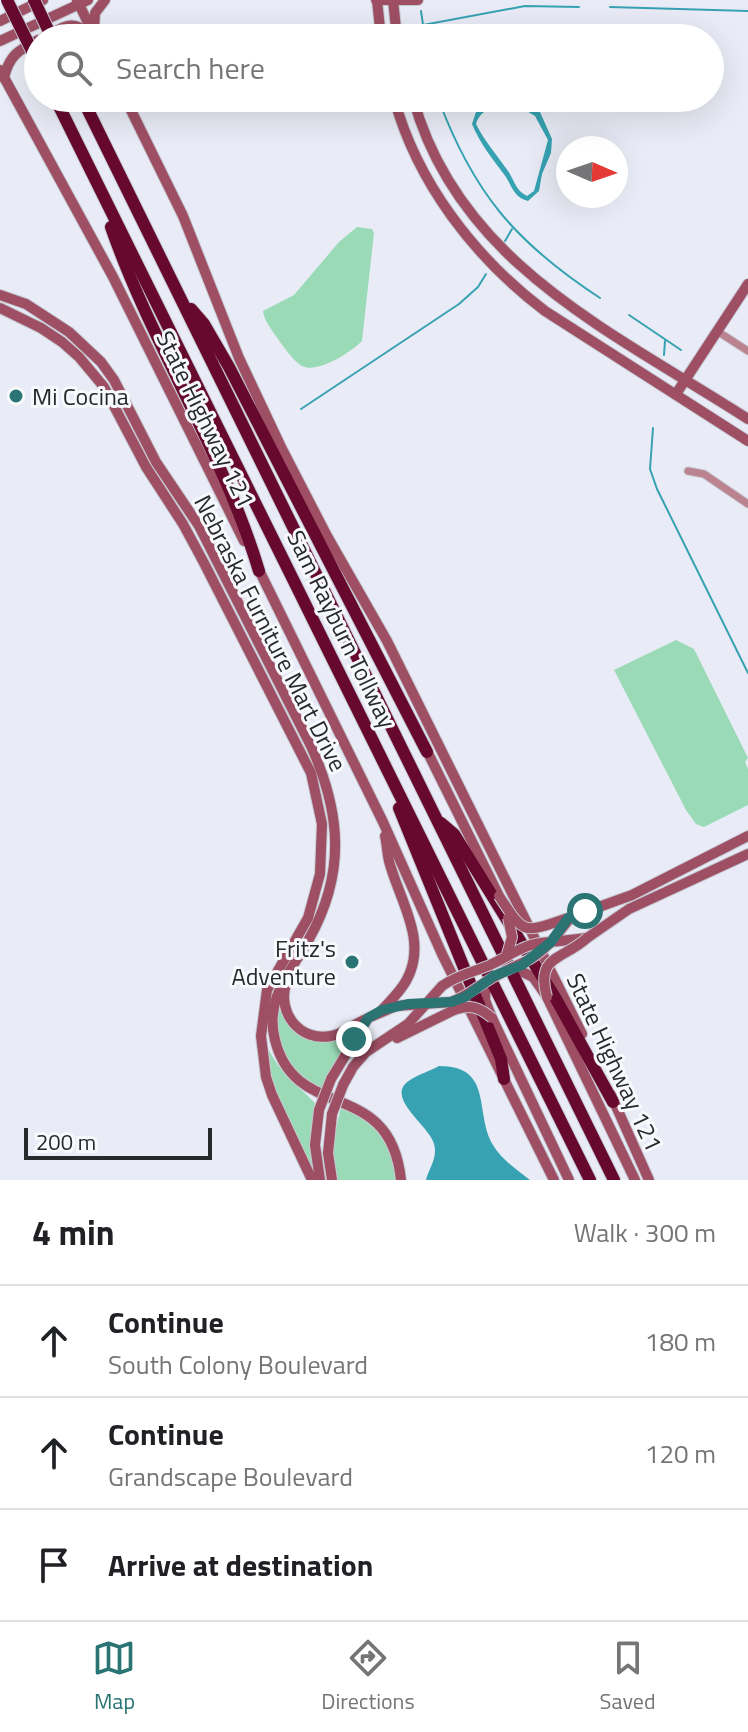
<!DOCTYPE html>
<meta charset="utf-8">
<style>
:root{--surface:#fff;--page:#f6f6f6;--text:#202124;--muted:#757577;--line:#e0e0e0;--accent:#2a7473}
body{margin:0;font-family:"Titillium Web",sans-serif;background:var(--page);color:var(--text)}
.compass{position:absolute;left:556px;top:136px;width:72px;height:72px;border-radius:50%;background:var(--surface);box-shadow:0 8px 32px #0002;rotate:92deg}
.scale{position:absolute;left:24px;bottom:20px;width:188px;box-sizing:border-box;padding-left:8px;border:4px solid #28292c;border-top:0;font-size:22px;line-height:28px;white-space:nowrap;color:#28292c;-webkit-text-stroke:6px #f8f9fd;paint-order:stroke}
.stop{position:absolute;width:24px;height:24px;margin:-18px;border:6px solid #2a7473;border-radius:50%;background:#fff}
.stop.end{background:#2a7473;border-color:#fff;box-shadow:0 2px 8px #0008}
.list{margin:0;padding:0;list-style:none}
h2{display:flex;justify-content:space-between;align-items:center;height:104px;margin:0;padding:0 32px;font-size:34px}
h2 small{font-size:26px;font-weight:400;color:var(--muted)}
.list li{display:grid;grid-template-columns:52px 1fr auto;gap:24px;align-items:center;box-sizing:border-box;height:112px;padding:0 32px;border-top:2px solid var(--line)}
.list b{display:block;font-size:30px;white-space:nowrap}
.list p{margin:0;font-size:26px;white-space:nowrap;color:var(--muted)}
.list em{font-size:26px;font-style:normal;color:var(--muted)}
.icon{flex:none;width:44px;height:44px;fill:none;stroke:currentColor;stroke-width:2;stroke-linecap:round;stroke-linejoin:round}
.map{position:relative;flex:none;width:748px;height:1180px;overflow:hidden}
.search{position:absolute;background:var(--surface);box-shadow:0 8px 32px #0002;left:24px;right:24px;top:24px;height:88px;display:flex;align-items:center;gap:20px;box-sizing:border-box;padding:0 28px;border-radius:44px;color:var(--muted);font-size:30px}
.sheet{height:440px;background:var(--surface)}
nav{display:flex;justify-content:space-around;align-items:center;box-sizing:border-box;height:112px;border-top:2px solid var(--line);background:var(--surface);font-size:22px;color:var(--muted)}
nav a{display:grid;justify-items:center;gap:4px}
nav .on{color:var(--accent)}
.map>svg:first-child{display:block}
.green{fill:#9adab7}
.water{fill:#36a2b2;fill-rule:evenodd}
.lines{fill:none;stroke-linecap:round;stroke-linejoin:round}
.stream{stroke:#36a2b2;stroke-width:2}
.street-casing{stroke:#c6c9d2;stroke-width:9}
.secondary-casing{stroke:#c6c9d2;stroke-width:12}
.highway-casing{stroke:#c6c9d2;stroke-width:14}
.street{stroke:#bb838f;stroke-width:7}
.secondary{stroke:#9e4f64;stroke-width:10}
.highway{stroke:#67092e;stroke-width:12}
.secondary-bridge-casing{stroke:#c6c9d2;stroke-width:12;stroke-linecap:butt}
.highway-bridge-casing{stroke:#c6c9d2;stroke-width:14;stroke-linecap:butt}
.secondary-bridge{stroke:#9e4f64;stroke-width:10}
.highway-bridge{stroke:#67092e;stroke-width:12}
.route{stroke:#2a7473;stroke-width:10}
.poi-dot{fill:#2a7473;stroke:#f8f9fd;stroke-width:3}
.labels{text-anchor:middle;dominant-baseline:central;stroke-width:6;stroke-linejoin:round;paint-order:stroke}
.poi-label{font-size:24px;fill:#28292c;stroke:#f8f9fd;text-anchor:start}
.street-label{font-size:24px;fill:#28292c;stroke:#f8f9fd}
</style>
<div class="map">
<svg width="748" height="1180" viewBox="0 0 748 1180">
<rect width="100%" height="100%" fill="#e9ecf6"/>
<g class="green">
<path d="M357,227L372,229L374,233L362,341C351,352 314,377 299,364C291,358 284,347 278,339C272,330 264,321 263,311L294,295L339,242Z"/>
<path d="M676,640L694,649L748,758L745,762L748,769V805L704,827L696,824L686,810L614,670Z"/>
<path d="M275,1008H279C290,1036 318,1050 346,1036L350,1040L321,1090L294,1072L278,1043Z"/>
<path d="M266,1044C277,1070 297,1085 315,1103L311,1146L313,1168L309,1169L273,1092Z"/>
<path d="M341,1107C383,1125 386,1138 397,1180H337L332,1154L333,1133H335Z"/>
</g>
<g class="water">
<path d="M519,100L533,106L540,112L552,139L551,153L542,174L539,191L528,201C512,197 512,184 503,173C491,157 480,143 472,124L476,112L500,101ZM517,105L535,116L548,140L534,191L527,196C515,190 515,181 508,171C497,155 485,142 476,124C481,107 501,104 517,105Z"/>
<path d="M439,1066C494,1066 474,1113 493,1145C502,1160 517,1170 530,1180H426C429,1168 438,1158 434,1144C429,1125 383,1097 410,1080C419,1074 430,1071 439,1066Z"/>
</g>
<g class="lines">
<g class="stream">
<path d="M610,7L748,11"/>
<path d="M421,11L425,38"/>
<path d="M423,25L525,6L579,7"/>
<path d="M438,98C473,193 516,243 600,298"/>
<path d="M505,241L512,229"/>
<path d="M629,315L681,350"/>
<path d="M664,355L665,341"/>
<path d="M301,409L459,304L478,287L486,274"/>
<path d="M653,428L650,469L657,489L748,673"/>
</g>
<g class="street-casing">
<g id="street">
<path d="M717,331L748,351"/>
<path d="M688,471L704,474L748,504"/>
</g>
</g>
<g class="secondary-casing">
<g id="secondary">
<path d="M77,0L93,33"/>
<path d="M376,0H418"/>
<path d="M377,0L381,38"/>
<path d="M393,0L397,38"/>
<path d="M0,21L43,0"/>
<path d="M94,30L95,13L105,0"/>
<path d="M43,38C69,25 69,19 95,36"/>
<path d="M0,41L88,0"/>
<path d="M0,70L113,277L244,541"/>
<path d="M4,78C9,55 19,50 38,40"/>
<path d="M125,98L183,216L239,358L281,447L327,536L387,641L582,1034"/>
<path d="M394,98C417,183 475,258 545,311L748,441"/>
<path d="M413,98C458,264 615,333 748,419"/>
<path d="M0,295L26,304L69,332L101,362L114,380L156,462L199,526L311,746C341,813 346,873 309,939C291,972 264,999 275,1040C296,1124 390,1076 401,1180"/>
<path d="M0,308L41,328L62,342L79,357L104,387L146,467L183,524L204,563L311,773L322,824L320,874L308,918L267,990L261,1036L266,1077L272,1095L312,1180"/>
<path d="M676,394L748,284"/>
<path d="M257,566L383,822L442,954L554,1180"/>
<path d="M424,745L499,896"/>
<path d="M551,942L571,917L632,895L748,836"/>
<path d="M551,942L587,938L629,909L748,854"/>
<path d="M514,968L533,977L547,997L635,1180"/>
<path d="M486,982L485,1000L492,1018L569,1180"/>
<path d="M286,984C277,1013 300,1042 331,1036C344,1034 354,1024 366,1019"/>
<path d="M382,1010C390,1001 400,992 406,981C429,941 399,900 389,861C387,853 387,844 385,836"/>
<path d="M397,1038L454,1010"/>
<path d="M331,1079L368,1018L396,1006L451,1002"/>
<path d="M343,1085L353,1067L366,1052L408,1024L442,986"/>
<path d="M611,1095L649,1180"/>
<path d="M319,1110L315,1145L320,1180"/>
<path d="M332,1114L328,1153L332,1180"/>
</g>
</g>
<g class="highway-casing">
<g id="highway">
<path d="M55,98L590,1180"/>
<path d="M82,98L614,1180"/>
<path d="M111,227C152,345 223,451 259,571"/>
<path d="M191,309L204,324L229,367L427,752"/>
<path d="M399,808L501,1059L504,1079"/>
<path d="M441,823L454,834L556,999L613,1102"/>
</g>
</g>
<use href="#street" class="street"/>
<use href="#secondary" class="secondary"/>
<use href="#highway" class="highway"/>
<g class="secondary-bridge-casing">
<g id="secondary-bridge">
<path d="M499,896C525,936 523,933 568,918"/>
<path d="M507,954L512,937L508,918"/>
<path d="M442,986C457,975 474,972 490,965C514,954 523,943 551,942"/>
<path d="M547,997C535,955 563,960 587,938"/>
<path d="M451,1002C468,996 480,984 496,976C520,962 529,964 551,942"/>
<path d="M454,1010C470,1004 479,1007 492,1018"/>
<path d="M319,1110L331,1079"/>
<path d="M332,1114L343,1085"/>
</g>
</g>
<g class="highway-bridge-casing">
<g id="highway-bridge">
<path d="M7,0L36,59"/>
<path d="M34,0L52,38"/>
</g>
</g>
<use href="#secondary-bridge" class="secondary-bridge"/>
<use href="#highway-bridge" class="highway-bridge"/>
</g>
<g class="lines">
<path class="route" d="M354,1039L368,1018L382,1010L408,1004L451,1002L465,997L494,976L522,965L551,942L568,918L585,911"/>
</g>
<g class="poi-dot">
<circle cx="16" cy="396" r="8"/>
<circle cx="352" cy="962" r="8"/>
</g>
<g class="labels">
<g class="poi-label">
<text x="32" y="396">Mi Cocina</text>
<text x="336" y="948" text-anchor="end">Fritz's<tspan x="336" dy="28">Adventure</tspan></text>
</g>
<g class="street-label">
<text transform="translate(206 419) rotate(64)">State Highway 121</text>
<text transform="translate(342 629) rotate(64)">Sam Rayburn Tollway</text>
<text transform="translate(271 633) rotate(63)">Nebraska Furniture Mart Drive</text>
<text transform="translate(615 1062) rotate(65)">State Highway 121</text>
</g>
</g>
</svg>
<svg class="compass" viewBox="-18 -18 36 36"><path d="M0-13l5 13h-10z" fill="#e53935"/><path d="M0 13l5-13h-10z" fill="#757577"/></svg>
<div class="scale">200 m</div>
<div class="stop" style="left:585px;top:911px"></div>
<div class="stop end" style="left:354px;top:1039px"></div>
<div class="search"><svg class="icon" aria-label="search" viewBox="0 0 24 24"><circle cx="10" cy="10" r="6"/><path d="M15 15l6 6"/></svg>Search here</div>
</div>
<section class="sheet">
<h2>4 min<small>Walk · 300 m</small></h2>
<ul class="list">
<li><svg class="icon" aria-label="ahead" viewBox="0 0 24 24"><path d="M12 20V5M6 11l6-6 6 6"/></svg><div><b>Continue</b><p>South Colony Boulevard</p></div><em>180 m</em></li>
<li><svg class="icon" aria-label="ahead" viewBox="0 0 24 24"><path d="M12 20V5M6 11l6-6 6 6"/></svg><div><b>Continue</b><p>Grandscape Boulevard</p></div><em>120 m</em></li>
<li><svg class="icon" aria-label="arrive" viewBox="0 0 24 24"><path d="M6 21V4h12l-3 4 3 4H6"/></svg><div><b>Arrive at destination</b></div></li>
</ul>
</section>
<nav>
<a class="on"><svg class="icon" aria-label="map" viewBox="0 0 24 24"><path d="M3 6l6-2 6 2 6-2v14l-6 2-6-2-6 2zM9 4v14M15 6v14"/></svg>Map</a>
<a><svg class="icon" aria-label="directions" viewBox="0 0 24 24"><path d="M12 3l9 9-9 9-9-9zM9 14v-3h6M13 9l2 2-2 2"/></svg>Directions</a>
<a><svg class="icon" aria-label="saved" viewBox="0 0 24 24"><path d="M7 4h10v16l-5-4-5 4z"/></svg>Saved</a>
</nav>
